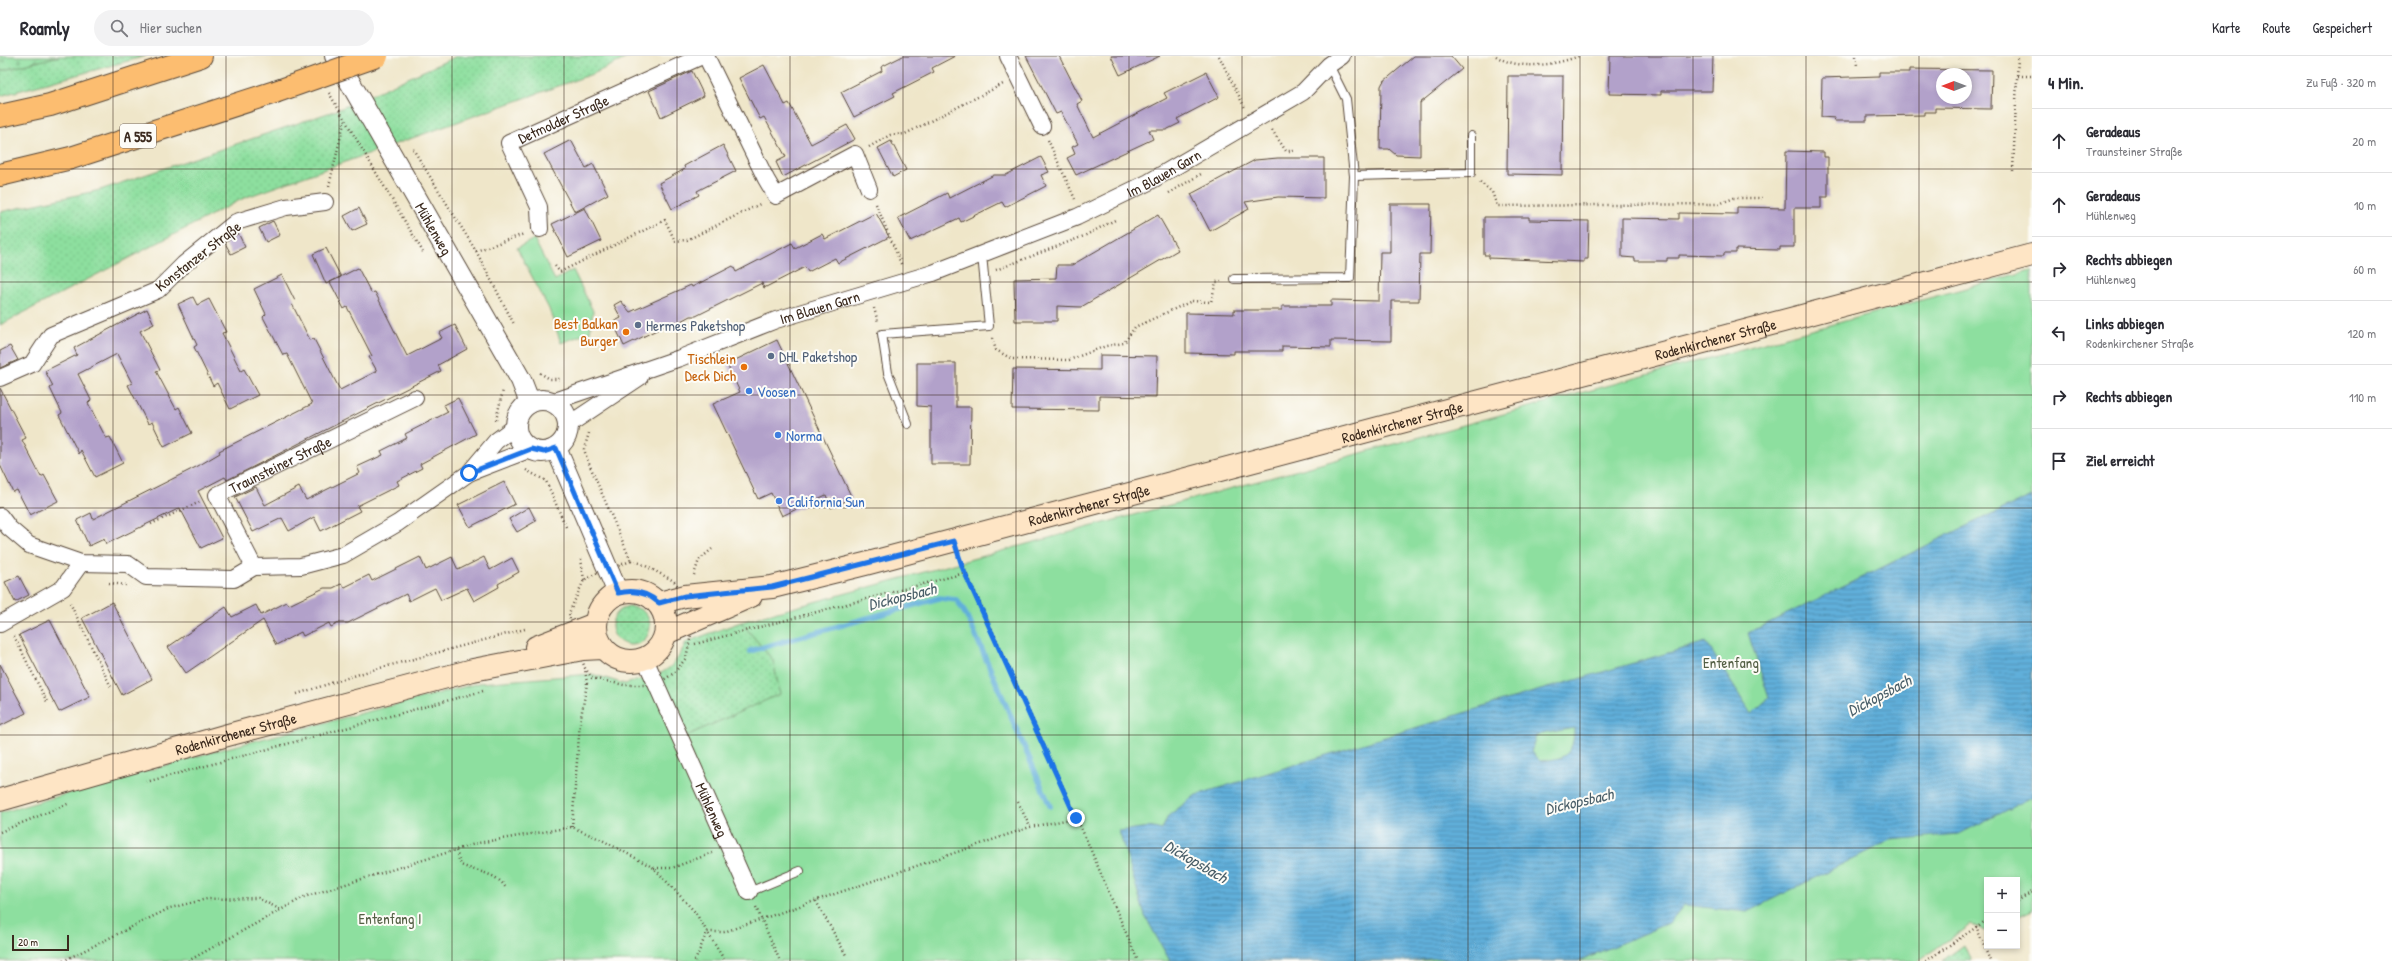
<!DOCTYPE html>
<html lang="de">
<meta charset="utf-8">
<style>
:root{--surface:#fff;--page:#f2f2f3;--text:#2b2b33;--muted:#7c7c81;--line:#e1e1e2}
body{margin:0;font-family:"Patrick Hand",sans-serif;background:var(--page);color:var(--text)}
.controls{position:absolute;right:12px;bottom:12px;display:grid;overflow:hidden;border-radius:0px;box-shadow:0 2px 6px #0003}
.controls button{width:36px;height:36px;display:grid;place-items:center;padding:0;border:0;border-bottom:1px solid var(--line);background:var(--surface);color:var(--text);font:20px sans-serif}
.compass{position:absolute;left:1936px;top:12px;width:36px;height:36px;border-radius:50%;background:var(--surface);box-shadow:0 2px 6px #0003;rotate:270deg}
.scale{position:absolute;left:12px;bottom:10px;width:57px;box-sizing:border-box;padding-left:4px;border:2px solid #3b2a1e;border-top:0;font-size:11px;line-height:14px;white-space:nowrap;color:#3b2a1e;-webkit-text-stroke:3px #fdfcf7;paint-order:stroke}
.stop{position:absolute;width:12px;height:12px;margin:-9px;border:3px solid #1a73e8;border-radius:50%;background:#fff}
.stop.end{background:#1a73e8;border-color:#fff;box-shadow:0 1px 4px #0008}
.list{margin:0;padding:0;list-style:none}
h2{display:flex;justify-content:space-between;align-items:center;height:52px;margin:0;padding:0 16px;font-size:17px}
h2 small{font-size:13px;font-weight:400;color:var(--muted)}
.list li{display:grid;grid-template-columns:26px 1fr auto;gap:12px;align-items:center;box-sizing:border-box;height:64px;padding:0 16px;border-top:1px solid var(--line)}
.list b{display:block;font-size:15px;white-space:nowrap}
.list p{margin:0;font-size:13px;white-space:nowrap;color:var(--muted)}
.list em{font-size:13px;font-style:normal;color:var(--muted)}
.icon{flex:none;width:22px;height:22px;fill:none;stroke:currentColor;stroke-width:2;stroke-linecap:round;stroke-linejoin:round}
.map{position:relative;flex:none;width:2032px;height:905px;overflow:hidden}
header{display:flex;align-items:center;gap:24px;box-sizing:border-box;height:56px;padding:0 20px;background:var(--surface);border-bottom:1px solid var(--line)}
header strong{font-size:19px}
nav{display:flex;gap:22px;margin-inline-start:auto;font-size:14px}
.search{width:280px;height:36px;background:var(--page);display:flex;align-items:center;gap:10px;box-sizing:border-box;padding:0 14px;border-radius:22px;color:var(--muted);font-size:15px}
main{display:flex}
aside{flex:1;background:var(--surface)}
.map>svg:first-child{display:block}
.grass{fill:url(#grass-dots);stroke:#64845e}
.cemetery{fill:url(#cemetery-stones);stroke:#64845e}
.green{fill:#8ddf9f;stroke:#64845e}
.water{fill:url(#water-rules);stroke:#4e6c7c;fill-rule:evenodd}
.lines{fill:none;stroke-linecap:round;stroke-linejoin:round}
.stream{stroke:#60afda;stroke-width:5.5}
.building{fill:#b2a1ca;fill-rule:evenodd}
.service-casing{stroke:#564638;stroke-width:10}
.minor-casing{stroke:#564638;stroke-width:18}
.tertiary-casing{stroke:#564638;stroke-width:22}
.secondary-casing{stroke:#564638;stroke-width:24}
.motorway-casing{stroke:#564638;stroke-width:24}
.path{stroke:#564638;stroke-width:2.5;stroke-dasharray:1 3;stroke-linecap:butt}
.service{stroke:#fff;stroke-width:8}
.minor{stroke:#fff;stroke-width:16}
.tertiary{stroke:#fff;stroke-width:20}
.secondary{stroke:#fee5c5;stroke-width:22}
.motorway{stroke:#fcbd6f;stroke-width:22}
.motorway-bridge-casing{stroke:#564638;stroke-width:24;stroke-linecap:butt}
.motorway-bridge{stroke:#fcbd6f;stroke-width:22}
.route{stroke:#1a73e8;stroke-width:5}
.grid{fill:none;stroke:#3b2a1e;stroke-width:1;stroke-opacity:0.55}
.service-dot{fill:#5c6f8a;stroke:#fdfcf7;stroke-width:1.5}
.food-dot{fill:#e8710a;stroke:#fdfcf7;stroke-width:1.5}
.shop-dot{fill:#3f7fe0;stroke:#fdfcf7;stroke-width:1.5}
.labels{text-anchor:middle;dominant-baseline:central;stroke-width:4;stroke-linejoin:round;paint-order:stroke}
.shield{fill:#fdfcf7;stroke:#75695f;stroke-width:1}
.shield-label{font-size:14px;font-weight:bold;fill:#3b2a1e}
.street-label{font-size:15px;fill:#3b2a1e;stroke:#fdfcf7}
.food-label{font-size:15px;fill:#c56008;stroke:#fdfcf7;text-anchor:end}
.service-label{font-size:15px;fill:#4e5e75;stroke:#fdfcf7;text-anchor:start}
.shop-label{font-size:15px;fill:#366cbe;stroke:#fdfcf7;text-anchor:start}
.park-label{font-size:15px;fill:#546045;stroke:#fdfcf7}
.water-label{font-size:16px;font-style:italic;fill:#4a5f69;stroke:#fdfcf7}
</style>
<header>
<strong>Roamly</strong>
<div class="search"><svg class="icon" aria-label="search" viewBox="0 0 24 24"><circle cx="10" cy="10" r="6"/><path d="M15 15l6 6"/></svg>Hier suchen</div>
<nav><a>Karte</a><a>Route</a><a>Gespeichert</a></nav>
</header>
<main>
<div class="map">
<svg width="2032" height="905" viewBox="0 0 2032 905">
<defs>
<pattern id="grass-dots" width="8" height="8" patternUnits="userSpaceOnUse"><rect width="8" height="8" fill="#8ddf9f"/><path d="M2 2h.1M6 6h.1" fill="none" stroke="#7bc088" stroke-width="1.8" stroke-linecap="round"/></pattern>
<pattern id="cemetery-stones" width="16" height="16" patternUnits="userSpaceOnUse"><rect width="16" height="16" fill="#8ddf9f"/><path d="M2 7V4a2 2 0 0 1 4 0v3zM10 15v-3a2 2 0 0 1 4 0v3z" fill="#7bc088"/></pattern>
<pattern id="water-rules" width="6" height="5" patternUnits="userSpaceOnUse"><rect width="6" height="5" fill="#60afda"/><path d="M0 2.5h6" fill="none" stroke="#508fb0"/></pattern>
</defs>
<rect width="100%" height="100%" fill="#fdfcf7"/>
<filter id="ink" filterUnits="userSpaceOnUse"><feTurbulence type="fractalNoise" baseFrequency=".025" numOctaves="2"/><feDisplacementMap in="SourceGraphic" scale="8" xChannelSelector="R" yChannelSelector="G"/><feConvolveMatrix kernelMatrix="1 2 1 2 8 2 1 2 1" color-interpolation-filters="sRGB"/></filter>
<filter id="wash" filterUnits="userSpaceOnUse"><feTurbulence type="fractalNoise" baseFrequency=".012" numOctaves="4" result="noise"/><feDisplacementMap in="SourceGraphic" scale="16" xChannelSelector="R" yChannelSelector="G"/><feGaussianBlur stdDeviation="0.9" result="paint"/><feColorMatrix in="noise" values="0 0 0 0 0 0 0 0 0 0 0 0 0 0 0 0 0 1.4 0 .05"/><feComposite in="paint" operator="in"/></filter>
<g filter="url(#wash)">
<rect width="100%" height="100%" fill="#efe6c9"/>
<g class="grass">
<path d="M59,0H146L0,40V15Z"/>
<path d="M457,0H631L595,17L244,142L0,269V156L100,134L337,54Z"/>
<circle cx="631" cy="570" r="19"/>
<path d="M741,566L773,604L780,638L684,681L657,619C673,612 679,602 686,586Z"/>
<path d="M1964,889L1971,905H1942Z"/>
</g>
<path class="cemetery" d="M0,0H59L0,15Z"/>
<g class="green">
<path d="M534,183L555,224L573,214L593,255L590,276L561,287L549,253L517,192Z"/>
<path d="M2032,214V854L2017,861V824H1987V875L1984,876L1971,868L1918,905H0V757L219,694L479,627L592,618L625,628L657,619L684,681L780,638L773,604L741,566Z"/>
</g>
<path class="water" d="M2032,440V741L1959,778L1890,784L1747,856L1684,849L1669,867L1578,905H1451L1438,902L1412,905H1170L1145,860L1119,775L1149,771L1162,774L1168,760L1196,739L1506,644L1706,586L1751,658L1769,642L1748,577L1989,459ZM1574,672C1574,699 1565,703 1540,705L1531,696L1536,679Z"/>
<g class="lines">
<path class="stream" d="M750,595L939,542L957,544L969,564L1050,750"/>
</g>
<g id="blocks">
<g class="building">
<path d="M903,0H955L932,12L934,16L893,37L895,40L854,61L841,36L882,15L881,11Z"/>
<path d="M1026,0H1059L1082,45L1077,48L1093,81L1167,42L1164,37L1206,16L1219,41L1177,63L1180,67L1166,74H1149L1153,83L1076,119L1067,102L1075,98L1072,91L1078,88L1061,56L1056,58Z"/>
<path d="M1111,0H1160L1120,19Z"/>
<path d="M1414,0H1451L1462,13L1420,47V100L1396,99L1389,93H1380L1381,30L1383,26Z"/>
<path d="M1610,0H1713L1712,35H1661V39L1609,38Z"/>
<path d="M764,9L785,49L789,47L811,88L847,69L855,83L783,121L776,106L786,101L764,61L760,63L739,22Z"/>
<path d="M1909,13L1992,14L1991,53L1935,52V56H1924V59L1867,60V65H1834L1835,62L1821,61L1822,22L1879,20V16H1909ZM1942,18H1966V42H1942Z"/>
<path d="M692,15L704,40L661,61L649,35Z"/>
<path d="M1508,20H1563L1562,119L1507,118Z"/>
<path d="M571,84L586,112L593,108L608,138L575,156L544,98Z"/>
<path d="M891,85L906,114L893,121L878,92Z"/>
<path d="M723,89L736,115L697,135L699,139L672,153L659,127L685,113L684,110Z"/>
<path d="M1786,95L1824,96V101H1828V141H1821V152H1794V191H1780V194L1736,193V197H1724V200L1679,199V202H1667V205H1635V202L1622,201V162L1679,163V157L1737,158V151L1785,152Z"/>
<path d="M1041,101L1049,116L1041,119L1046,130L1005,151L1002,146L961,166L959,162L910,185L898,162L947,137L949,142L994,119H1006Z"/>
<path d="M1278,102H1324V142L1278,141L1245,146L1249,153L1210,175L1191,138L1255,104Z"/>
<path d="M1390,148H1431L1430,198H1420L1419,245H1391V285L1331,284V291L1282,290V295H1234V298L1186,297V257L1234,258V254H1282V250H1331V244L1379,245L1380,196H1390Z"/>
<path d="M359,152L367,168L352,175L344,160Z"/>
<path d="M585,152L601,185L568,201L552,168Z"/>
<path d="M876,157L889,181L838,207L835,202L808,216L805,211L764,232L762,227L696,260H690L677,267L675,265L624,290L613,266L621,262L614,249L621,245L630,256L691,229L692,231L733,210L736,216L792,187L795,192L822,178L825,183Z"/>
<path d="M1158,159L1178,194L1081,251L1057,250V265H1015L1014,223L1056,222L1057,209H1072Z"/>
<path d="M1484,161H1529V164L1589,165L1588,203H1584V206L1489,202V199H1484Z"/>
<path d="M273,165L280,179L266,186L259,172Z"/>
<path d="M238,177L245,191L231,198L225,187Z"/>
<path d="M326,192L341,221L326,228L313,198Z"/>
<path d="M358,212L371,237L375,236L407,300L442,282L439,277L455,269L467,293L438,309L441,315L247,414L227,424L225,421L198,435L222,482L201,492L180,452L106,488L104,483L89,490L77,464L91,457L93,463L198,410L220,397L219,395L312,348L287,298L283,299L263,261L266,258L254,233L282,219L295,245L292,248L310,284L314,283L340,334L377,315L369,301L372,300L347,251L344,253L330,226Z"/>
<path d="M193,241L197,249L209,243L226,276L222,277L241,315L244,313L258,339L230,353L217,327L213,330L194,291L197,289L178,248Z"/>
<path d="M147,253L154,268L140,275L160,314L156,315L176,353L179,351L192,377L164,391L152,366L148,368L128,329L132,327L117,298L78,318L91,344L88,347L106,382L110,381L123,407L95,421L81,394L79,398L59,359L62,357L50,332L53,330L45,315L77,299L74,292Z"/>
<path d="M777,284L852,442L831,452L826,439L782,460L771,437L758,443L713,348L740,336L727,308Z"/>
<path d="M10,290L18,304L0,312V295Z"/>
<path d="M1100,299L1157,300L1156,341L1099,340V354L1012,353L1013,313L1100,314Z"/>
<path d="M917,307H956V351H971L970,408H931V351L917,350Z"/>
<path d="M0,332L26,382L22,384L41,421L44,419L58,445L30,459L17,434L13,436L0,409Z"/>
<path d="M458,342L476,378L420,408L422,412L397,425L399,429L357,450L360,455L321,475L314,461L289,475L282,462L253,476L235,441L256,431L265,449L299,431L306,444L360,417L357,411L383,399L381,395L407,382L405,378L448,356L444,349Z"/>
<path d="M504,426L515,448L470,471L458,449Z"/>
<path d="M529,451L536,465L517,476L509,463Z"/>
<path d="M420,501L426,514L452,501L458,514L484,501L490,514L512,502L519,516L498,528L499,531L474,545L467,532L441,544L435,532L409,545L406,538L348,567H339L331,571L329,567L303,580L301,576L276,589L263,564L186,617L168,591L226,551L232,561L256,549L261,559L287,546L289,549L324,532H333L341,528L345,531L369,519L372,525Z"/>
<path d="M19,520L29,539L15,546L5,526Z"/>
<path d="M112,546L152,623L122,639L82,562Z"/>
<path d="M50,564L90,641L59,656L19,579Z"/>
<path d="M0,608L26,657L0,670Z"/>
</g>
</g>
</g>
<g filter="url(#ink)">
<use href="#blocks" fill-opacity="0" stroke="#564638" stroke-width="1"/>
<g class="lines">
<g class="service-casing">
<g id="service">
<path d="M1354,120L1471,117V80"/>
<path d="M1234,223L1350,222L1354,120L1346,43L1329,9"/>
<path d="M908,368L888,317L882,278L989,270L982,199"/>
<path d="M749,836L800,815"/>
</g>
</g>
<g class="minor-casing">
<g id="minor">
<path d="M706,0L766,123L776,140L855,98L869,133"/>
<path d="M1008,0L1042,70"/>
<path id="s1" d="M540,173L539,151L509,87L702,0"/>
<path d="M0,322L32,308L51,279L158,234L184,208L236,166L286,151L325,146"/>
<path id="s2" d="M552,346L680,302L776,264L933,217L1077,161L1149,126L1303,36L1329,9L1342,0"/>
<path d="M568,369L640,321"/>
<path d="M471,416L531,393"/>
<path d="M0,460L9,472L29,489L81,507L128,508L146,521L234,523L254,511L301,510L343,499L398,467L469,417L496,385L516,370"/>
<path id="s3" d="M254,511L217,439L415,342"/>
<path d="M0,568L63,532L81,507"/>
<path id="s4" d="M645,603L749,836"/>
</g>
</g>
<g class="tertiary-casing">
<g id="tertiary">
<path id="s5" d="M335,0L521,324L530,347"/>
<circle cx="542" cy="370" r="26"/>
<path d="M556,392L618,537"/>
</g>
</g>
<g class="secondary-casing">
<g id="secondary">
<circle cx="631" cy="570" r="35"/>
<path id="s6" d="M659,547L685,540L772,531L865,508L2032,199"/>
<path d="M666,577L751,540"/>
<path d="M536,591L595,568"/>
<path id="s7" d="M0,744L224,680L473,614L583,593L603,592"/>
</g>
</g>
<g class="motorway-casing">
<g id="motorway">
<path d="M0,60L50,49L201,0"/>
<path d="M0,119L71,102L275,36"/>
</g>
</g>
<g class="path">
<path d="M1219,0L1245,52"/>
<path d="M1496,0C1518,15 1556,9 1579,0"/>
<path d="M1856,0L1857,10"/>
<path d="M2018,20H2032"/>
<path d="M329,37L423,196"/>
<path d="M1272,74L1286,95H1295"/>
<path d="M1048,84L1075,143"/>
<path d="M869,91L890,79L905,78L1003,28"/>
<path d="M413,93L476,195L514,268"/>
<path d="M2013,115L2018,0"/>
<path d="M1480,126L1492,136L1497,150L1719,148L1734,142H1762"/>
<path d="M329,130L344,67"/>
<path d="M1169,137L1201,118"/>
<path d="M876,148L902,210"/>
<path d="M476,195L524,178"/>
<path d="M555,210L560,216L665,164L675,185L687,184L762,147"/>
<path d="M996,214L1084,180L1115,164"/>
<path d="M874,252L878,266"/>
<path d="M992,282L996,294L1012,303L1069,304L1106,290L1124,287L1135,271L1192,245L1211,246L1216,226L1221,225"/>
<path d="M540,317L550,323H561"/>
<path d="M496,364L503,334"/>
<path d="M589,377L584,393L587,403L631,505"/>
<path d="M526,414L546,425L566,471"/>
<path d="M151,468L202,445"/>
<path d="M581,503L584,524"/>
<path d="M960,503L1087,785L1138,905"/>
<path d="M631,505L640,507L674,525L685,540L694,565L686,602L674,617L656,629H624L592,622L585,612L572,578L569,557L584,524L595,518Z"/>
<path d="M694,519L699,504L712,493"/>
<path d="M109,527L126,529"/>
<path d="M70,547L111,631"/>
<path d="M14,580L48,648"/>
<path d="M695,588L965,517"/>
<path d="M297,638L369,615L525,573"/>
<path d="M146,726L483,635"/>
<path d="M1018,746L1030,771"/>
<path d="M572,771L580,666L587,628L585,613"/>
<path d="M0,776L70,747"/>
<path d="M456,795L461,809C476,816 496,816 506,832"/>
<path d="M654,812H672L712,797"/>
<path d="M816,845L846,899"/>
<path d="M2017,845L2032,836"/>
<path d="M756,851L780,905"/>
<path d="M1976,870L1990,905"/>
<path d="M63,905L170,852L207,843L258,842L281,854"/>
<path d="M188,905L304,841L478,787L572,771L602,784L654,812L695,856L725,905"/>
<path d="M695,905L707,876H724L1030,771L1076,762"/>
<path d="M1926,905L1987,864"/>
</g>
<use href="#service" class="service"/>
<use href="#minor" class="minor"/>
<use href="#tertiary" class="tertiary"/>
<use href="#secondary" class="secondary"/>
<use href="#motorway" class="motorway"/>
<g class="motorway-bridge-casing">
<path id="motorway-bridge" d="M275,36L377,0"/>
</g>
<use href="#motorway-bridge" class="motorway-bridge"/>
</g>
</g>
<g class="lines" filter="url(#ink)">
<path class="route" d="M469,417L531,393L544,396L556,392L618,537C634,533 647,536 659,547L685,540L772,531L954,485L963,513L1076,762"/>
</g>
<path class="grid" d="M113,0V905M226,0V905M339,0V905M452,0V905M564,0V905M677,0V905M790,0V905M903,0V905M1016,0V905M1129,0V905M1242,0V905M1355,0V905M1468,0V905M1580,0V905M1693,0V905M1806,0V905M1919,0V905M0,113H2032M0,226H2032M0,339H2032M0,452H2032M0,566H2032M0,679H2032M0,792H2032"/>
<g class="service-dot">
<circle cx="638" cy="269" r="4"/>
<circle cx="771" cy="300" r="4"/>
</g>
<g class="food-dot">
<circle cx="626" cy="276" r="4"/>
<circle cx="744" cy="311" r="4"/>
</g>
<g class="shop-dot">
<circle cx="749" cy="335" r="4"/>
<circle cx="778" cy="379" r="4"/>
<circle cx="779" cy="445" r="4"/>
</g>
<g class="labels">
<rect class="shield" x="120" y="68" width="36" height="24" rx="3"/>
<g class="shield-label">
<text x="138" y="80">A 555</text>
</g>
<g class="street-label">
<text stroke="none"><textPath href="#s1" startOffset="152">Detmolder Straße</textPath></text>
<text stroke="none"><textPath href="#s2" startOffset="654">Im Blauen Garn</textPath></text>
<text stroke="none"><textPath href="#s5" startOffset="199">Mühlenweg</textPath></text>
<text transform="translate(198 200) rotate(-38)">Konstanzer Straße</text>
<text stroke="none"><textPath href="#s2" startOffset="284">Im Blauen Garn</textPath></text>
<text stroke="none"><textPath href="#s6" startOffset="1090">Rodenkirchener Straße</textPath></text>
<text stroke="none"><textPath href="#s6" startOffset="766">Rodenkirchener Straße</textPath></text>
<text stroke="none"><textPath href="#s3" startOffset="151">Traunsteiner Straße</textPath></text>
<text stroke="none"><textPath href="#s6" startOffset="442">Rodenkirchener Straße</textPath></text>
<text stroke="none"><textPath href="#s7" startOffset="245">Rodenkirchener Straße</textPath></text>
<text stroke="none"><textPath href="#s4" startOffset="165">Mühlenweg</textPath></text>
</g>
<g class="food-label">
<text x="618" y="267">Best Balkan<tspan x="618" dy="17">Burger</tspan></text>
<text x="736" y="302">Tischlein<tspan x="736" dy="17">Deck Dich</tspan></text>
</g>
<g class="service-label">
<text x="646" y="269">Hermes Paketshop</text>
<text x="779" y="300">DHL Paketshop</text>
</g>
<g class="shop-label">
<text x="757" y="335">Voosen</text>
<text x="786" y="379">Norma</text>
<text x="787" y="445">California Sun</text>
</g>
<g class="park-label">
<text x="1731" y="606">Entenfang</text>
<text x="390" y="862">Entenfang I</text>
</g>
<g class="water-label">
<text transform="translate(902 540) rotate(-14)">Dickopsbach</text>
<text transform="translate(1879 639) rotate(-28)">Dickopsbach</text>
<text transform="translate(1579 745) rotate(-13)">Dickopsbach</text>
<text transform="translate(1196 805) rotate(30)">Dickopsbach</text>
</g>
</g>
</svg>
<div class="controls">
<button>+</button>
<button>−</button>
</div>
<svg class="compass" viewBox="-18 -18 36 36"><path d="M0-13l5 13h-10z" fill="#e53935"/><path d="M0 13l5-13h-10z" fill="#7c7c81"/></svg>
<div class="scale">20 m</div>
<div class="stop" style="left:469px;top:417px"></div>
<div class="stop end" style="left:1076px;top:762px"></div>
</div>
<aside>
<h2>4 Min.<small>Zu Fuß · 320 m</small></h2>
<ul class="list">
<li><svg class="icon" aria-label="ahead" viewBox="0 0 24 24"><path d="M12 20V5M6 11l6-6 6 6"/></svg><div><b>Geradeaus</b><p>Traunsteiner Straße</p></div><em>20 m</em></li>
<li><svg class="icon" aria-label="ahead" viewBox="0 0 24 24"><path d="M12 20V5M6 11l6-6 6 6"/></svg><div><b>Geradeaus</b><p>Mühlenweg</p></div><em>10 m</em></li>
<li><svg class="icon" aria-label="right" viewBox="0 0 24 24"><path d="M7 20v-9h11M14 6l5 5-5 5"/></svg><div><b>Rechts abbiegen</b><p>Mühlenweg</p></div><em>60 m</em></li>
<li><svg class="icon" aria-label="left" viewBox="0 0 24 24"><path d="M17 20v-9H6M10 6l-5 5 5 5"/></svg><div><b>Links abbiegen</b><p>Rodenkirchener Straße</p></div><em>120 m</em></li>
<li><svg class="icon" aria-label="right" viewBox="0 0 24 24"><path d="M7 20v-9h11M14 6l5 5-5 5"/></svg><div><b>Rechts abbiegen</b></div><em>110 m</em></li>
<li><svg class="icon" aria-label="arrive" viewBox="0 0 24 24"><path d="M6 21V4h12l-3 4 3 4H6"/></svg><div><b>Ziel erreicht</b></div></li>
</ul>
</aside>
</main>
